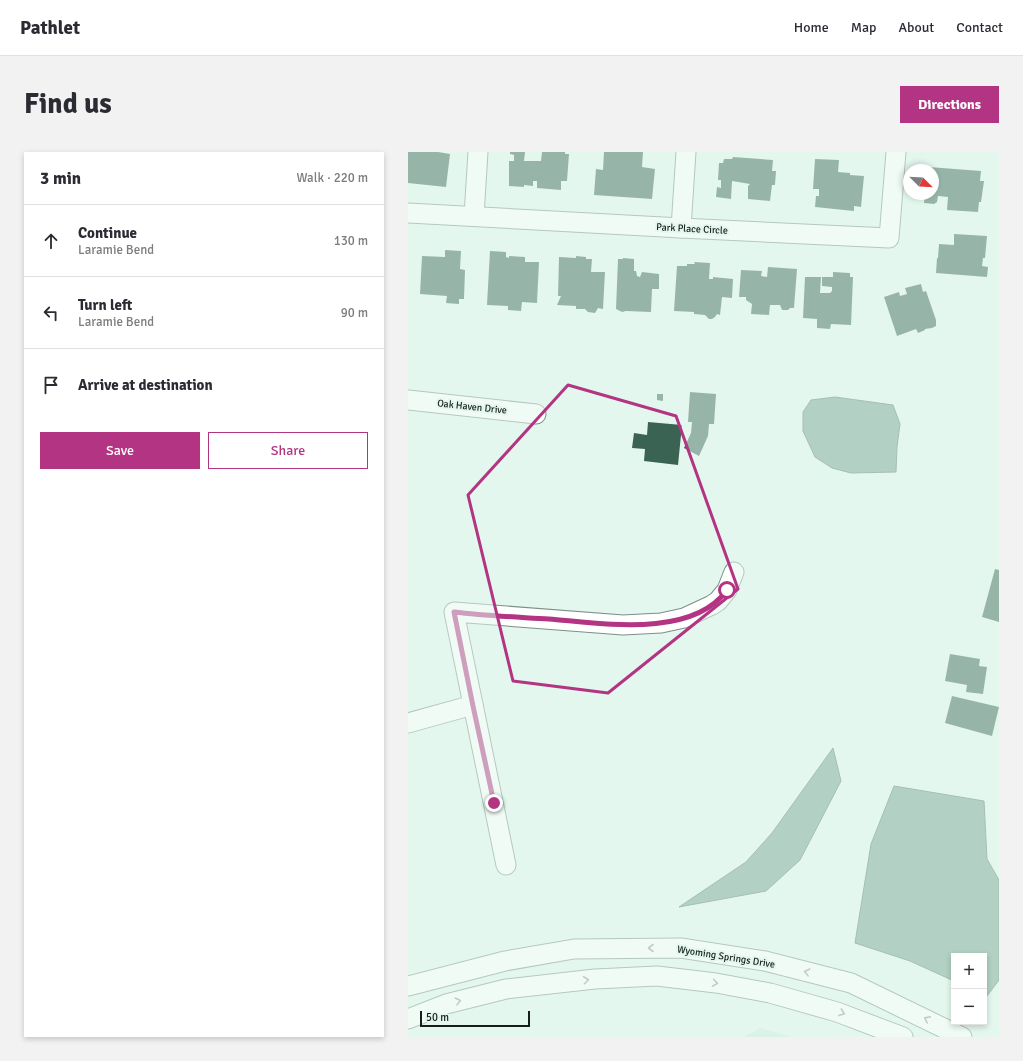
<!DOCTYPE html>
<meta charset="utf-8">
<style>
:root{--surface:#fff;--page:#f2f2f3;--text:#2b2b33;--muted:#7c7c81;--line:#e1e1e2;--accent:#b33482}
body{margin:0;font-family:Signika,sans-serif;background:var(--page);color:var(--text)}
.controls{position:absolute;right:12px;bottom:12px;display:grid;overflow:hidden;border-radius:0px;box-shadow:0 2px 6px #0003}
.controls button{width:36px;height:36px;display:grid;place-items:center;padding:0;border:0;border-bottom:1px solid var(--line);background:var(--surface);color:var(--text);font:20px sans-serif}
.compass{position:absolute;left:495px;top:12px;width:36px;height:36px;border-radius:50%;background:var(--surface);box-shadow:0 2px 6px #0003;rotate:114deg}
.scale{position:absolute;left:12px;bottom:10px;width:110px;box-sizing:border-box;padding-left:4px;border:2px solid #161d1a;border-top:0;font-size:11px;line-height:14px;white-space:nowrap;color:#161d1a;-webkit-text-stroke:3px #e3f7ee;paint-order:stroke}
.stop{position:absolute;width:12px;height:12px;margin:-9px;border:3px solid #b33482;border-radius:50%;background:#fff}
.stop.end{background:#b33482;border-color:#fff;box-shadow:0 1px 4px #0008}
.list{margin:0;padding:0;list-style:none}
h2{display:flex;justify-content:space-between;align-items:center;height:52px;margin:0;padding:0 16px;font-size:17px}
h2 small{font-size:13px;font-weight:400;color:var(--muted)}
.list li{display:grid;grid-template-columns:26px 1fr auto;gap:12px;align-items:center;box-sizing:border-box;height:72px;padding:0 16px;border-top:1px solid var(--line)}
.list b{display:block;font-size:15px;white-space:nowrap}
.list p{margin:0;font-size:13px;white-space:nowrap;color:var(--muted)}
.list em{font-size:13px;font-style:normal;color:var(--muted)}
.actions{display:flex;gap:8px;padding:12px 16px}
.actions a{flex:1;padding:9px 0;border:1px solid var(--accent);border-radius:0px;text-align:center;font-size:14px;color:var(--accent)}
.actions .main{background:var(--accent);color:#fff}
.icon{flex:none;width:22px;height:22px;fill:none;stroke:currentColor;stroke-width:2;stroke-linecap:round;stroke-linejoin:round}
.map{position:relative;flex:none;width:591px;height:885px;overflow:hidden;border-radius:0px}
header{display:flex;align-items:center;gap:24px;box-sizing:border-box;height:56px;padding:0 20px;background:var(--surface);border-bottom:1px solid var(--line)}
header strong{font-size:19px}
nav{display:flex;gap:22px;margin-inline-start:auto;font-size:14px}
.intro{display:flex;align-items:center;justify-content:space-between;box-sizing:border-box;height:96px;padding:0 24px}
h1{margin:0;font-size:28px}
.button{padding:10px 18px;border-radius:0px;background:var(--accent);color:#fff;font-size:14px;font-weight:700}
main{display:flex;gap:24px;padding:0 24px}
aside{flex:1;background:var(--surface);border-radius:0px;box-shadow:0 2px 6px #0003}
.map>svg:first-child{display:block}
.built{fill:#d0ece0}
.water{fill:#77a18f;stroke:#5a796c}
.building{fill:#3b6353}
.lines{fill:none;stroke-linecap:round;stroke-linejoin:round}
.minor-casing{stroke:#7d8f87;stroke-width:21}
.minor{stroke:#fff;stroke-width:19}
.oneway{stroke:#969998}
.route{stroke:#b33482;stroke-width:5}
.marked{fill:none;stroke:#b33482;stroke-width:3;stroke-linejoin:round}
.labels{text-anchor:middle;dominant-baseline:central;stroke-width:4;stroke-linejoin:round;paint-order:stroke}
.street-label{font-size:10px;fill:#161d1a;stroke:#e3f7ee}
</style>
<header>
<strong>Pathlet</strong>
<nav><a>Home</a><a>Map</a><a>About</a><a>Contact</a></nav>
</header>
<div class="intro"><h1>Find us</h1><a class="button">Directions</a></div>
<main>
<aside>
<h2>3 min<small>Walk · 220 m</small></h2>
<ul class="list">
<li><svg class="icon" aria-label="ahead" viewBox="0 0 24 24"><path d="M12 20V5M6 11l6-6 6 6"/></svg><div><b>Continue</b><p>Laramie Bend</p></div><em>130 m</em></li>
<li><svg class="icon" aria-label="left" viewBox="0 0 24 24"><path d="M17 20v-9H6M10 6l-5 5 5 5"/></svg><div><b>Turn left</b><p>Laramie Bend</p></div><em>90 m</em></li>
<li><svg class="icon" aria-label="arrive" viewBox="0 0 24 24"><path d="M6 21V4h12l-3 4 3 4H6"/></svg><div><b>Arrive at destination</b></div></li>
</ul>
<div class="actions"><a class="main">Save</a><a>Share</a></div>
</aside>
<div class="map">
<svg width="591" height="885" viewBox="0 0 591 885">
<rect width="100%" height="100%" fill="#e3f7ee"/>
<path class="built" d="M352,876L383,885H336Z"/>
<g class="water">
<path d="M427,245L485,253L492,272L489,295L488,320L443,321L424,316L407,305L395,279V260L403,248Z"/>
<path d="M425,596L433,629L392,708L358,739L271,755L338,710L364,681Z"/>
<path d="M486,634L576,649L579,707L591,728V828L579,844L576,842V804H546V829L502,809L447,791L463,692Z"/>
</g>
<g class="building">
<path d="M0,0H30L42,2L38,35L0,31Z"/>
<path d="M102,0H117L116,9H133L134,0H157V2H161L159,29H153V38L129,36V29H125V34L116,33V35L101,34V9H106V3L102,2Z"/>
<path d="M196,0H235L234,15L247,17L244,47L186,43L188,17L195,18Z"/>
<path d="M325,5L365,8L364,19H368L367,33H364L362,49L340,47V34L342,32L324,29L323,47L308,45L309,35L313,36V28H310L311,11H315L316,7H324Z"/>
<path d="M407,7L431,8L430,20L442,21V23L456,24L453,55L446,54V59L407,55L408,44H411V37H405Z"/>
<path d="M521,15L573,19L572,29H576L573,50H571L570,60L539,58L540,45L530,44L529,50L526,52L516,51L517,42H525V18H521Z"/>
<path d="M546,82L579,84L577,106H575L574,114L580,115L579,125L528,121L529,106H530L531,92L546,93Z"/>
<path d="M37,98L53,99L52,117L57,118L56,147H51V152L38,151L39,144L12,142L14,104L37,105Z"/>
<path d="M82,99L98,100V105L101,106V104L117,105V110H131L129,151L114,150L113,159L100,158V154L79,153Z"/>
<path d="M168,104L178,105V107H184L183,120H197L195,157L190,156L187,161L180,160L177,157H168V154L149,153L153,144H150L151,105L168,106Z"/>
<path d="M215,106L226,107V119H228L229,124L232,125L234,120L251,122V137H244L243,160L218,159L214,160L208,157L210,107H215Z"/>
<path d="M286,110L302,111L301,127H305V125L325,127L324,146L314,145L312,163L309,162L307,165L304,167H301L297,163L286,162V160L266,159L269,114H279V112H287Z"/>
<path d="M360,115L389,117L386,156H382L380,158H374L372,153H362L361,163L343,162L344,152L338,148V145H331L333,118L354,119L353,124L359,125Z"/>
<path d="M425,120L442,121V125H445L443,173L423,172L422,177L409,176V167L395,166L397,125H413L412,141H422L424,139V135L414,134V125H425Z"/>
<path d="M513,132L515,140L518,139L528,168V174L524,176L517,177V178L510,181L508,177L489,184L476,145L491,140L492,144L499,142L497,136Z"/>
<path d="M282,240L308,242L306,272H301L300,284L291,304L276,296L283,281L284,270H280Z"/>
<path d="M249,242H255V249L249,248Z"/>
<path d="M240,270L274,273L270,313L236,309L237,297L224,296L226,281L239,283Z"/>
<path d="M587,417L591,418V470L574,465Z"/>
<path d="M542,502L572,507L571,514L579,515L575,542L558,540L559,533L537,529Z"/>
<path d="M544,544L591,555L584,584L537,571Z"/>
</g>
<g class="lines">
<g class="minor-casing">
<g id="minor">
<path d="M0,61L273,76L481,86L488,0"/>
<path d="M66,64L70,0"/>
<path d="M273,76L278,0"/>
<path d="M0,248L128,262"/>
<path d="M0,571L65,553"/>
<path d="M98,713L46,460L215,473L253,471L276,466L304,453L310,449L319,438L326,420"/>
<path d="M0,834L97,809L166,797L273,796L357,809L443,831L554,885"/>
<path d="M0,867L38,852L98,837L187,827L249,824L308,831L362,841L429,860L495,885"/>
</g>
</g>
<use href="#minor" class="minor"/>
</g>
<defs><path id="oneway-chevron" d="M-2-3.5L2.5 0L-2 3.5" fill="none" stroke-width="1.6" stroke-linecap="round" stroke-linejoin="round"/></defs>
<g class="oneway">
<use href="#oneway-chevron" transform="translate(243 796) rotate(180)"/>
<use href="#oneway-chevron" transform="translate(399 820) rotate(-166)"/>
<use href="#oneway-chevron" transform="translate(178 828) rotate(-7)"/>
<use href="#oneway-chevron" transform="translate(307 831) rotate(8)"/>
<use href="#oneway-chevron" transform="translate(50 849) rotate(-14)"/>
<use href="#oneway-chevron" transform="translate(434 861) rotate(20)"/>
<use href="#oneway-chevron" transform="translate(519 867) rotate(-153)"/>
</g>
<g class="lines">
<path class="route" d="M86,651L65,554L46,460C78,464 109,465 141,467C192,471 284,487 319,438"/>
</g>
<path d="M0 0H591V885H0ZM160,233L268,264L330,437L200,541L105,529L60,343Z" fill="#e3f7ee" fill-opacity=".55" fill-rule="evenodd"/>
<path class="marked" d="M160,233L268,264L330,437L200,541L105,529L60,343Z"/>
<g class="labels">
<g class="street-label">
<text transform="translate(284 77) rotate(3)">Park Place Circle</text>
<text transform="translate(64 255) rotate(6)">Oak Haven Drive</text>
<text transform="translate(318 805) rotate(9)">Wyoming Springs Drive</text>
</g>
</g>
</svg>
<div class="controls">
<button>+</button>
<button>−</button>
</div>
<svg class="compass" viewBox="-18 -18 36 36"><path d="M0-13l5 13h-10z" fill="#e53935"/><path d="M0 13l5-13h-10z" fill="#7c7c81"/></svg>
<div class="scale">50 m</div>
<div class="stop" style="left:319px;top:438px"></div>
<div class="stop end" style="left:86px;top:651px"></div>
</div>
</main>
